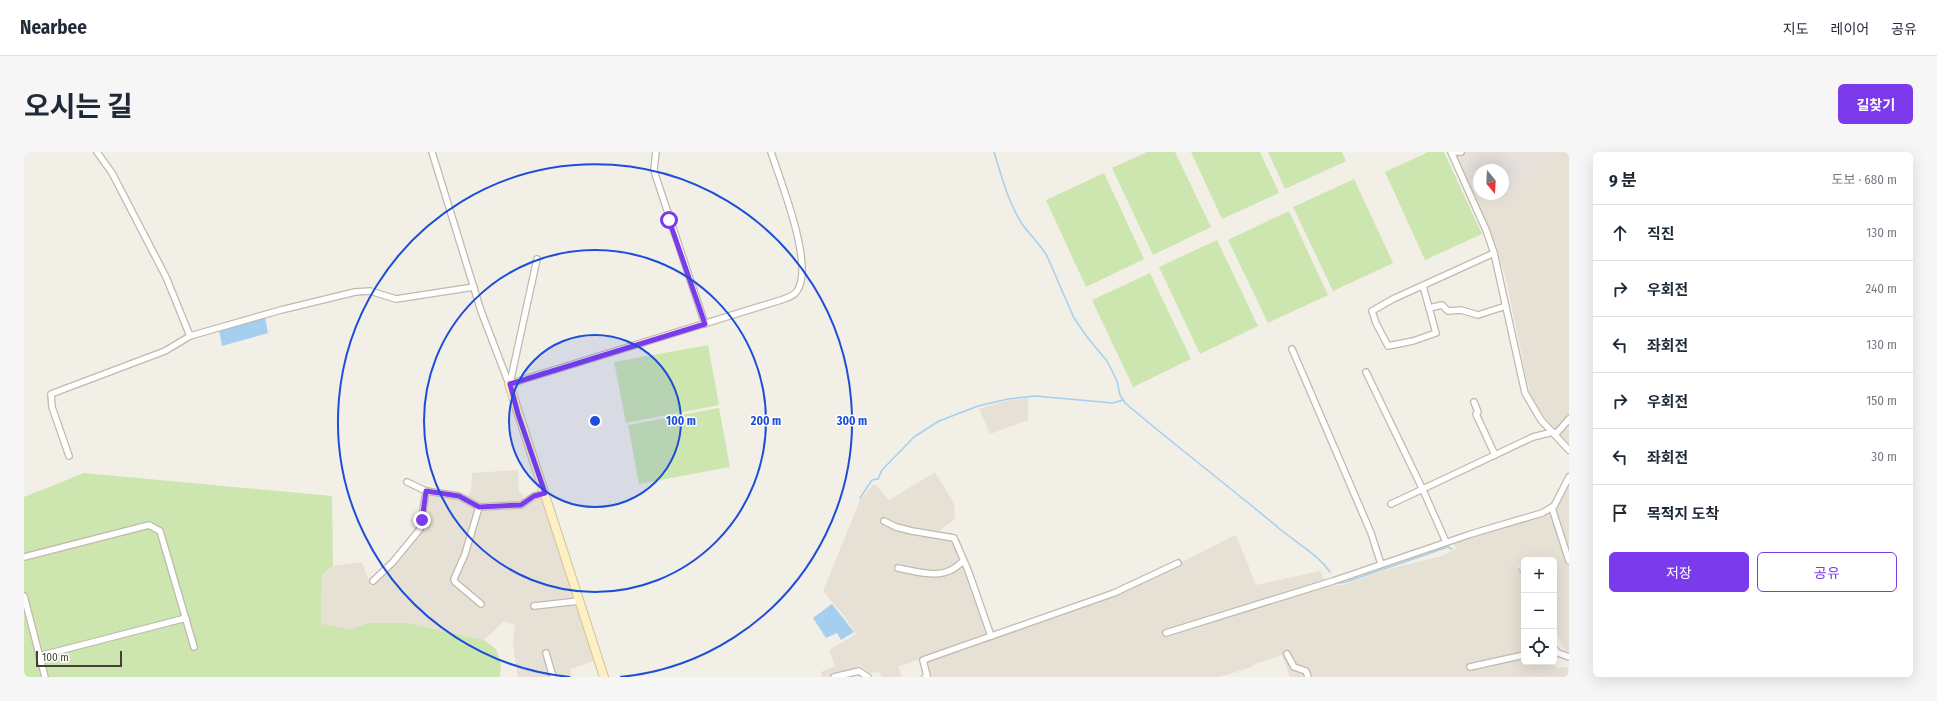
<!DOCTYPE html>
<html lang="ko">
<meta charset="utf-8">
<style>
:root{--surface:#fff;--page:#f6f6f7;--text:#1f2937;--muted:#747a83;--line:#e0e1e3;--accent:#7c3aed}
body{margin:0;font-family:"Fira Sans Condensed","Noto Sans KR",sans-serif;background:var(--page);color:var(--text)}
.controls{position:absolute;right:12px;bottom:12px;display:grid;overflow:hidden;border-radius:6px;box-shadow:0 4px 16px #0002}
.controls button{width:36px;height:36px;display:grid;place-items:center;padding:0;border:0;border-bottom:1px solid var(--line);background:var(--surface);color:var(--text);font:20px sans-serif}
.compass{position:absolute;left:1449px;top:12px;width:36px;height:36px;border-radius:50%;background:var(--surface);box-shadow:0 4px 16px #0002;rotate:162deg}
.scale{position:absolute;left:12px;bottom:10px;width:86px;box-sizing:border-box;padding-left:4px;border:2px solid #453f35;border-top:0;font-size:11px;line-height:14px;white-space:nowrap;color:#453f35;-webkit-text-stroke:3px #fff;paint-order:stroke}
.stop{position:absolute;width:12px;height:12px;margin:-9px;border:3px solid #7c3aed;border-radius:50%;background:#fff}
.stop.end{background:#7c3aed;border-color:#fff;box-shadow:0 1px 4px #0008}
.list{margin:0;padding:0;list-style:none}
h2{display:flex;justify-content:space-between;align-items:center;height:52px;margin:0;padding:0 16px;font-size:17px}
h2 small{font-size:13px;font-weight:400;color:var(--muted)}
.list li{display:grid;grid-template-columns:26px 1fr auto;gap:12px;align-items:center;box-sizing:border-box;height:56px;padding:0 16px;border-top:1px solid var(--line)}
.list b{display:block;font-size:15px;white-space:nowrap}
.list em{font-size:13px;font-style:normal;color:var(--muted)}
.actions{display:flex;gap:8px;padding:12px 16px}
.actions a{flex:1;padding:9px 0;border:1px solid var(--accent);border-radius:6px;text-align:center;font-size:14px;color:var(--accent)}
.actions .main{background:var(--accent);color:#fff}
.icon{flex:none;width:22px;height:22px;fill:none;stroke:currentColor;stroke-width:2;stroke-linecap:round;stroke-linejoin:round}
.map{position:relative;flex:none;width:1545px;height:525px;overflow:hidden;border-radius:6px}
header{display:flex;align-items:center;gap:24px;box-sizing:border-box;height:56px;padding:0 20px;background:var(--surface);border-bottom:1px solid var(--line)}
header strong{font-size:19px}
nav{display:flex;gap:22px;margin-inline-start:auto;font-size:14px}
.intro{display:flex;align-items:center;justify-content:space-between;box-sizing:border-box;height:96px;padding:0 24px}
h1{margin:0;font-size:28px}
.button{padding:10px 18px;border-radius:6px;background:var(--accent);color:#fff;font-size:14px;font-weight:700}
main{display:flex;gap:24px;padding:0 24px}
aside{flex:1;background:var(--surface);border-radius:6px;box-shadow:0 4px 16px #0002}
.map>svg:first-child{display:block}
.residential{fill:#e6e1d4}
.industrial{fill:#e5e0db}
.green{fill:#cde6b0}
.water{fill:#a4cfee}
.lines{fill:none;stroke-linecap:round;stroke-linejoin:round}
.stream{stroke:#a4cfee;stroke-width:1.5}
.street-casing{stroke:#c0b9ac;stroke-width:8}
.secondary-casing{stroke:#d1c397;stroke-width:10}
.street{stroke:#fff;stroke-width:5.5}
.secondary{stroke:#fdf0c5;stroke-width:8}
.route{stroke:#7c3aed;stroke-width:5}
.ring{fill:none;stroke:#1d4ed8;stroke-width:2}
.centre{fill:#1d4ed8;stroke:#fff;stroke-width:2}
.ring-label{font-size:12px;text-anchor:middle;font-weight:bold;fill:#1d4ed8;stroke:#fff;stroke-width:3;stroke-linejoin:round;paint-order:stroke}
</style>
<header>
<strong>Nearbee</strong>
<nav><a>지도</a><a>레이어</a><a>공유</a></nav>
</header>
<div class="intro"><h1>오시는 길</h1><a class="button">길찾기</a></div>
<main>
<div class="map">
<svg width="1545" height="525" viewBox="0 0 1545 525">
<rect width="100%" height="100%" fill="#f2efe6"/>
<g class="residential">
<path d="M1430,0H1449L1436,16Z"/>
<path d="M1520,0H1545V292L1509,252L1506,243L1482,127L1470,90L1450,46L1455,41L1479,42V36L1487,42Z"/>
<path d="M1004,246V268L966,282L955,257L982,249Z"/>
<path d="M494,318L495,341H498L501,354L515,346H520L570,509L546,517L548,525H494L489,493L491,473L480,469L460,488L383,471H345L326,477L297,473L298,423L309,414L338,410L347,434L396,381L405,342L441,349L447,339L448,321Z"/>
<path d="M911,320L930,352L931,367L915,379L929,382L936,388L968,478L964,482L874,515L878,525H858L855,520L846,521L837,514L805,525H798L797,520L811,514L805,498L832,482L821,465L799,439L836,348L848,334L851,332L865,348Z"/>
<path d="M1545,329V403L1532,359Z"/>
<path d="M1526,360L1531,368L1545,413V499L1542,500L1530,476V408H1500V421L1492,410L1500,429V510H1529L1532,516L1544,515L1545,525H1266L1258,503L1228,513V515L1195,525H906L901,508L1093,443L1211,383L1213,385L1232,433L1296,419L1304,434L1319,433L1365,417L1418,404L1432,397L1429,390Z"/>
</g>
<path class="industrial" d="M1449,0H1520L1487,42L1479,36V18H1455V41L1450,46L1436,17Z"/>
<g class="green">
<path d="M1123,0H1151L1187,75L1129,103L1088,16Z"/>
<path d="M1167,0H1236L1255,41L1198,67Z"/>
<path d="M1244,0H1318L1322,9L1261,37Z"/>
<path d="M1404,0H1420L1458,82L1401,108L1361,20Z"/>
<path d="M1080,21L1120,107L1062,135L1022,48Z"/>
<path d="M1330,27L1369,111L1309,139L1269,55Z"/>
<path d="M1265,59L1304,143L1244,171L1204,88Z"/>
<path d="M1193,88L1234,174L1176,202L1135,115Z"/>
<path d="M1126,121L1167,207L1109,235L1068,148Z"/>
<path d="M684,193L695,253L602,271L590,210Z"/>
<path d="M695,256L706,315L615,332L604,273Z"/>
<path d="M60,321L308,344L309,414L298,423L297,472L326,477L345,471H383L460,488L472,497L477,512L476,525H0V345Z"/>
</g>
<g class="water">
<path d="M241,165L244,181L198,194L195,178Z"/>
<path d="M808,452L830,480L817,488L813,481L802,486L789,466Z"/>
</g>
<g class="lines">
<g class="stream">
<path d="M970,0C978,25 984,50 998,72C1006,83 1016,92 1023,104L1050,166L1063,185L1083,209L1093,229L1096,243L1101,251C1153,295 1206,335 1257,378C1273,391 1294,403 1306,420"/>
<path d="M836,346L848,328L854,327L858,318L890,285L915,269L954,254L984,247L1011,244L1089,251L1099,248"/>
<path d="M1495,417L1500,425"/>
<path d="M1315,431L1322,430L1415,398L1424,395L1428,397"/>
</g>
<g class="street-casing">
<g id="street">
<path d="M73,0L88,21L142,125L166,184"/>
<path d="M408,0L457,159L485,232"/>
<path d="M632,0L630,17L632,25L681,172"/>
<path d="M1427,0L1462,78L1470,101L1501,241L1517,268L1545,298"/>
<path d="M1430,0H1437"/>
<path d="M1399,134L1412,181L1389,189L1364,194L1352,171L1348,159L1369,147L1470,101"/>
<path d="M1405,156L1418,153L1424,159L1437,158L1454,163L1482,154"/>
<path d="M1268,197L1347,381L1357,412"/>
<path d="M1342,220L1399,338L1422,390"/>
<path d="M486,231L513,107"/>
<path d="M485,232L757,148C763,146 770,144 773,139C791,114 756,28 747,0"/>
<path d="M1450,250L1454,260L1452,262L1471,303"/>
<path d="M1531,283L1545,267"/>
<path d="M45,304L28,255L27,242L141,199L166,184L257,158L331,140L346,139L372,147L450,135"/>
<path d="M383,330L402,339L435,344L455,355L497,353L510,344L521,341"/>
<path d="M1367,352L1509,285L1529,280"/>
<path d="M455,355L441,402L430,427L431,430L457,452"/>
<path d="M1528,356L1545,409"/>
<path d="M860,369L872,375L888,379L930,386L944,418L967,484"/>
<path d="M0,405L125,373L136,379L170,495"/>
<path d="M874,416C890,419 912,426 927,418C932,416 936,411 940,409"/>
<path d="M349,429L369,410L396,377L402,339"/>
<path d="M0,444L21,525"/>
<path d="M510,454L555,449"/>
<path d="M1142,481L1309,429L1447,382L1518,361L1530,354L1545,325"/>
<path d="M1530,497L1534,501L1545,505"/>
<path d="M522,501L529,525"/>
<path d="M1263,502L1270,515L1282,519L1284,525"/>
<path d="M15,504L162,466"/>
<path d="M1446,515L1500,503"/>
<path d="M810,525L835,519L844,525"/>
<path d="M901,525L903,524L899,508L1090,441L1154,411"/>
</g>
</g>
<g class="secondary-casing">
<path id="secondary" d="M485,232L580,525"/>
</g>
<use href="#street" class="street"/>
<use href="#secondary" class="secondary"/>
</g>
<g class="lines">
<path class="route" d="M398,368L402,339L435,344L455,355L497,353L510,344L521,341L494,262L486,232L681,172L645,68"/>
</g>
<circle cx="571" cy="269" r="86" fill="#1d4ed8" fill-opacity=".12"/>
<g class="ring">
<circle cx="571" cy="269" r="86"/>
<circle cx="571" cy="269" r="171"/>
<path d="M546 525A257 257 0 1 1 596 525"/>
</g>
<circle cx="571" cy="269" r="6" class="centre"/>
<g class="ring-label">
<text x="657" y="273">100 m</text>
<text x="742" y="273">200 m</text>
<text x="828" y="273">300 m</text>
</g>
</svg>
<div class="controls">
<button>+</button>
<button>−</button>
<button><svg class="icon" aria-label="locate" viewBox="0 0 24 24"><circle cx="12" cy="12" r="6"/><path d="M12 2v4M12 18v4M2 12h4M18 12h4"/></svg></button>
</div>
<svg class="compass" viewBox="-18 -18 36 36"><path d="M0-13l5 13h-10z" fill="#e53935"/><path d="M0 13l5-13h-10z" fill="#747a83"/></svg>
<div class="scale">100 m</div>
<div class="stop" style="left:645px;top:68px"></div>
<div class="stop end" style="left:398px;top:368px"></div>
</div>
<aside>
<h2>9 분<small>도보 · 680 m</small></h2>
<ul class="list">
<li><svg class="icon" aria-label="ahead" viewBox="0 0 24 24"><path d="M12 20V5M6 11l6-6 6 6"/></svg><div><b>직진</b></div><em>130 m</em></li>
<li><svg class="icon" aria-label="right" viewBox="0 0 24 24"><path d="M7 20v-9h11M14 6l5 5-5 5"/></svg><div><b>우회전</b></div><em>240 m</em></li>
<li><svg class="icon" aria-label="left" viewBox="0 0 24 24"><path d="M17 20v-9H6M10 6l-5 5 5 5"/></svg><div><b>좌회전</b></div><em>130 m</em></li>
<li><svg class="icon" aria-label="right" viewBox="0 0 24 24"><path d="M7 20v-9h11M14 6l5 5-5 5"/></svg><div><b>우회전</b></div><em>150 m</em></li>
<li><svg class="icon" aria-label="left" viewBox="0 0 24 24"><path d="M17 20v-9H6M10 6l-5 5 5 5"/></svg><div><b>좌회전</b></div><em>30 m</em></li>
<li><svg class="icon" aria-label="arrive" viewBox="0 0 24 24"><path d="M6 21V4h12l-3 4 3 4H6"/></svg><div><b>목적지 도착</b></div></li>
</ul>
<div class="actions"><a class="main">저장</a><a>공유</a></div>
</aside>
</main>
